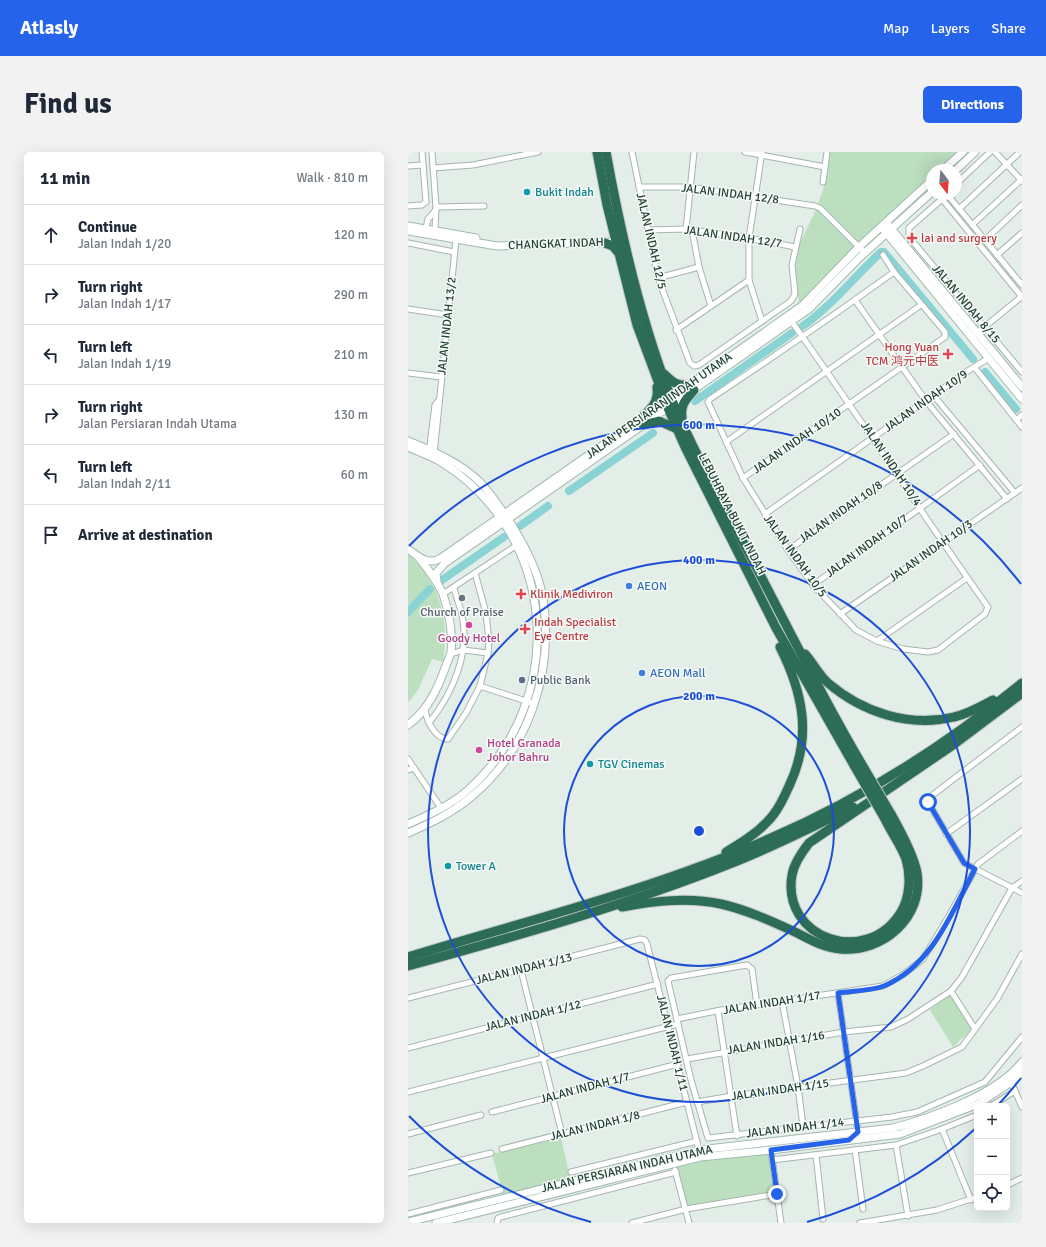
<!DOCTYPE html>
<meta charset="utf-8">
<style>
:root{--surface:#fff;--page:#f2f2f3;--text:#1f2937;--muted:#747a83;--line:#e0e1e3;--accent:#2563eb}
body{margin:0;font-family:Signika,"Noto Sans SC",sans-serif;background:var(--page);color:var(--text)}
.controls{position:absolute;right:12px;bottom:12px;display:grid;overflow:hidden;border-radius:6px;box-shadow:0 4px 16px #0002}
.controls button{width:36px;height:36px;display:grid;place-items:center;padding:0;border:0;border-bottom:1px solid var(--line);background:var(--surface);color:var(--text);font:20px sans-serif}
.compass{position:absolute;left:518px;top:12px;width:36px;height:36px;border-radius:50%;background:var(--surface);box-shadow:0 4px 16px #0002;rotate:164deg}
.stop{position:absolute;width:12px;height:12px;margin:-9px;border:3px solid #2563eb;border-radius:50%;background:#fff}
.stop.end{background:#2563eb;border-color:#fff;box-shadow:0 1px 4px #0008}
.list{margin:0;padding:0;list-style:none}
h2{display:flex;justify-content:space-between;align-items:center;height:52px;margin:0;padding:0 16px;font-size:17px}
h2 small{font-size:13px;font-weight:400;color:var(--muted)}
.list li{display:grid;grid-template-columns:26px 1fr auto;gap:12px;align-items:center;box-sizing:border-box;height:60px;padding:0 16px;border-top:1px solid var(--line)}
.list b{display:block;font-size:15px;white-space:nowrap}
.list p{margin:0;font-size:13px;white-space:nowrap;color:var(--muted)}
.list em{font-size:13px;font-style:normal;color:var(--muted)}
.icon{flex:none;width:22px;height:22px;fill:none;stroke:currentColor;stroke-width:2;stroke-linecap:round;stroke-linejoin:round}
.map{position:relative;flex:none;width:614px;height:1071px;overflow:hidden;border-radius:6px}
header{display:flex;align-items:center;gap:24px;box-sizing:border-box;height:56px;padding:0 20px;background:var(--accent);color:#fff}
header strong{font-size:19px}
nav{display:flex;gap:22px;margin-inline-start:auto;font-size:14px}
.intro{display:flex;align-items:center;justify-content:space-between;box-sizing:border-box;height:96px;padding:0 24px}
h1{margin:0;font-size:28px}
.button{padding:10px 18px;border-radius:6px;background:var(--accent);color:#fff;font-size:14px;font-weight:700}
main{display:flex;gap:24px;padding:0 24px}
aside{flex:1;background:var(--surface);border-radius:6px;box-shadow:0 4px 16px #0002}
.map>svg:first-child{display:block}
.green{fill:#bcdfc0}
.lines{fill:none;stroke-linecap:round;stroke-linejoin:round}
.river{stroke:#8ad3d4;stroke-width:8}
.street-casing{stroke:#a5b6ae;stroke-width:7}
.secondary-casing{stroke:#a1baae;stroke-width:9}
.highway-casing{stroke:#c1cac6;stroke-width:11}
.street{stroke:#fff;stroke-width:5}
.secondary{stroke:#fff;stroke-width:7}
.highway{stroke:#2d6d57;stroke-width:9}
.highway-bridge-casing{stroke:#c1cac6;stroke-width:11;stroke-linecap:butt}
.highway-bridge{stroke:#2d6d57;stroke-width:9}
.route{stroke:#2563eb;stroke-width:5}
.ring{fill:none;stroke:#1d4ed8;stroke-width:2}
.culture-dot{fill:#0f9aa8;stroke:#f4faf6;stroke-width:1.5}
.health-dot{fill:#e0444e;stroke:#f4faf6;stroke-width:1.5}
.shop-dot{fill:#3f7fe0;stroke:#f4faf6;stroke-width:1.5}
.worship-dot{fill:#6b7280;stroke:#f4faf6;stroke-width:1.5}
.hotel-dot{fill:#d1479c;stroke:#f4faf6;stroke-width:1.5}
.service-dot{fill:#5c6f8a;stroke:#f4faf6;stroke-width:1.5}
.labels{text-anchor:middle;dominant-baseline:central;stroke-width:3;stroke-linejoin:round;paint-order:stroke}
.culture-label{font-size:12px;fill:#0d838f;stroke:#f4faf6;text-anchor:start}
.street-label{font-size:12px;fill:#224034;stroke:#f4faf6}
.health-label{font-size:12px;fill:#be3a42;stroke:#f4faf6;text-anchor:start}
.shop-label{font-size:12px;fill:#366cbe;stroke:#f4faf6;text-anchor:start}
.worship-label{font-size:12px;fill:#5b616d;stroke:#f4faf6}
.hotel-label{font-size:12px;fill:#b23c85;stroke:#f4faf6}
.service-label{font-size:12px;fill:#4e5e75;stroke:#f4faf6;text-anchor:start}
.centre{fill:#1d4ed8;stroke:#f4faf6;stroke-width:2}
.ring-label{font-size:12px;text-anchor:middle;font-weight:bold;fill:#1d4ed8;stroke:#f4faf6;stroke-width:3;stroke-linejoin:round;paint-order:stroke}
</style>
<header>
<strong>Atlasly</strong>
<nav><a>Map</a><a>Layers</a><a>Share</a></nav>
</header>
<div class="intro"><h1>Find us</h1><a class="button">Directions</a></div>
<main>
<aside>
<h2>11 min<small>Walk · 810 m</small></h2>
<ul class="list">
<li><svg class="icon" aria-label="ahead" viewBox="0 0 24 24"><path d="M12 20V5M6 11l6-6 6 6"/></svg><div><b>Continue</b><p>Jalan Indah 1/20</p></div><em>120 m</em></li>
<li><svg class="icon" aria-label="right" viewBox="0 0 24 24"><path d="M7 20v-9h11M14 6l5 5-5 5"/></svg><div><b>Turn right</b><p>Jalan Indah 1/17</p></div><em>290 m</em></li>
<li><svg class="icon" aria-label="left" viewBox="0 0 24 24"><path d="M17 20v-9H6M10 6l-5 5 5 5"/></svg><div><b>Turn left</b><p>Jalan Indah 1/19</p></div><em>210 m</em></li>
<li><svg class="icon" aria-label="right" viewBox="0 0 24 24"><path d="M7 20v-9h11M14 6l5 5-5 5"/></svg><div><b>Turn right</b><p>Jalan Persiaran Indah Utama</p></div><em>130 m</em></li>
<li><svg class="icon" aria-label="left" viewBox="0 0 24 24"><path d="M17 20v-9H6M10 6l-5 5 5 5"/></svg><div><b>Turn left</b><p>Jalan Indah 2/11</p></div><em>60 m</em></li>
<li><svg class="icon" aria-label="arrive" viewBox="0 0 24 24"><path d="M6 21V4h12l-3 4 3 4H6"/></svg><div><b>Arrive at destination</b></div></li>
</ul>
</aside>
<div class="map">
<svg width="614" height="1071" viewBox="0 0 614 1071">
<rect width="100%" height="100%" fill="#e3eee8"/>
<g class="green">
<path d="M421,0H550L530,18H524V24L455,86L391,151L387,122L390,95L407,60L415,38Z"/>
<path d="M0,401C32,431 42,468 35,510L24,507L10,538L0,551Z"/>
<path d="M543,842L565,876L545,895L522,858Z"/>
<path d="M153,986L163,1030L96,1047L84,1002Z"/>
<path d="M362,1000L366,1040L279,1055L268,1012Z"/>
</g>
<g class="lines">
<g class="river">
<path d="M392,176C422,156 446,125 473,100H476L565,207"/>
<path d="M577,220L608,257"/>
<path d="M287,249L384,181"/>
<path d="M161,339L245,281"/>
<path d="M112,374L140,354"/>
<path d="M34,428L96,385"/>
<path d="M0,460L22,437"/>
</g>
<g class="street-casing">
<g id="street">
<path d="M24,0L28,55L27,78"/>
<path d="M224,0L250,126L282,211L286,214L291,213L383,149L387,142L384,113L392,77"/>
<path d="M337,0L417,15"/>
<path d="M354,0L341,86V128L354,169"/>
<path d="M587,0L614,29"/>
<path d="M0,14L15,13"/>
<path d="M25,16L65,13L130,0"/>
<path d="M415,30L419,0"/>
<path d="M548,32L582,0"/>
<path d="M231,35H282L407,54L412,56L457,101"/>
<path d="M530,42L614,145"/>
<path d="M539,42L614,133"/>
<path d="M534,47L501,76V85L614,220"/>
<path d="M0,54L14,53L18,50L14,0"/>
<path d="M28,55L76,54"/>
<path d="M551,57L612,0"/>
<path d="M564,73L614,27"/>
<path d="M18,76L20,67L28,58"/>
<path d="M278,77L286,0"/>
<path d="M240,78L278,77L341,86L387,95"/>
<path d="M284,78L291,115L303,154"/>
<path d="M577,88L614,53"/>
<path d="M0,91L46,100"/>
<path d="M589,103L614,81"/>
<path d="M250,126L291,115"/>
<path d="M447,148L518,249L599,347"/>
<path d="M0,157L40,163"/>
<path d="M384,170C451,264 513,361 580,455L577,462L530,498L520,500L495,497L469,489L448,478L405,433L380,398L335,326L300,250L302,247C364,206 425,164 486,120"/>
<path d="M268,178L341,128"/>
<path d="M568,182L613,145"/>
<path d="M567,216L614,275"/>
<path d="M0,221L33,225"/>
<path d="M526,244L607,341"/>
<path d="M608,268L614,263"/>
<path d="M318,290L513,153"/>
<path d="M21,301L27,253L31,248"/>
<path d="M26,302L48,88"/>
<path d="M335,326L537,185V180L486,120L475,103"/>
<path d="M357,362L558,220L581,206"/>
<path d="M380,398L546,282"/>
<path d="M405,433L572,313"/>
<path d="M35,442L109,393"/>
<path d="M432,462L614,336"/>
<path d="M469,489L559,426"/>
<path d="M43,502L55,498L80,501"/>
<path d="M72,534L127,552"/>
<path d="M17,558C19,569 27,587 40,587L58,561L72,534L80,501L81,489L78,461L67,421"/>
<path d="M21,571C45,541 62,501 54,463C52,454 48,445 46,436"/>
<path d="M614,575L522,645L520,650L556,711L614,741"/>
<path d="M0,607L33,656"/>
<path d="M0,618L6,616"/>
<path d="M538,682L614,627"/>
<path d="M113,818L154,982"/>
<path d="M543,839L567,877"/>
<path d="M430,841L450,980"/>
<path d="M0,846L232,787L237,788L239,792L291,998"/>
<path d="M374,849L390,935L395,974"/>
<path d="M349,853L344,817L339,813L263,826L260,829L283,928L300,986L484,965L509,960L577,930L614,885"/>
<path d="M310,859L329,984"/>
<path d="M269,867L313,858L475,834L496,822L515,807L541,764L570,712L614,679"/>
<path d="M0,896L250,832"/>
<path d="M279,907L436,880L483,875L500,867L543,839L554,825L604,736L614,729"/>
<path d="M603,930L614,955"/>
<path d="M0,940L270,872"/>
<path d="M289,950L324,944L498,921L515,914L554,895L589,847L614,802"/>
<path d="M583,954L607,939"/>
<path d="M84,960L270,912"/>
<path d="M534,977L563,1048"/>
<path d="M0,982L73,963"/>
<path d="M488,993L500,1064"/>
<path d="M94,997L279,950"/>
<path d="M363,998L373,1071"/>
<path d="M447,998L455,1057"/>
<path d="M408,1003L415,1067"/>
<path d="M364,1008L488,993L534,977L569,963"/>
<path d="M267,1018L281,1071"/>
<path d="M163,1020L289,989"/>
<path d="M0,1021L83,1001"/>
<path d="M599,1033L614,1026"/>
<path d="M0,1062L93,1038"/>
<path d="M89,1071L90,1066L93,1065L268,1020"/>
<path d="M224,1071L278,1057L369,1042"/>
<path d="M452,1071L529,1058L569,1045"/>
</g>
</g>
<g class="secondary-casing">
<g id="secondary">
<path d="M535,18L555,0"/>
<path d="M548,18L567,0"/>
<path d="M0,74L68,86"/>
<path d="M481,74L614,235"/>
<path d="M476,78L614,247"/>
<path d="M0,79L89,94L202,90"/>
<path d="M0,289C25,299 53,311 73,331C85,344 95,360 105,375C118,396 131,422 135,447C146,521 121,597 63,645C44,661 23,671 0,681"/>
<path d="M0,295C11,300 23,304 33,310C150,382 162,547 60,638C43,653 21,663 0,672"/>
<path d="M0,397C11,405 20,414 33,406L350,185L395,153L451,95L524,28"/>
<path d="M29,430L28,421L37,411L401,157L450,107L524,40"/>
<path d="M0,573C21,557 30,536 39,511C40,508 42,504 43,500C45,482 41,459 35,442C29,429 20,417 11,406"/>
<path d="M0,1070L291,998L485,976C523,966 590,942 614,910"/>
<path d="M28,1071L292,1005L363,998L492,982L570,952L603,930L614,920"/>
</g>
</g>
<g class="highway-casing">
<g id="highway">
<path d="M189,0L199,53L229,173L260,256L277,295L368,476L447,615"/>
<path d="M198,0C213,83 232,167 263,246C286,301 316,354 344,407C380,476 414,545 453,611"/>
<path d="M197,91L205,94L210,100"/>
<path d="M256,222C265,231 269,234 283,233"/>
<path d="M274,266C272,253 278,247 286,238"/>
<path d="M232,267C243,257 251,251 249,235"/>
<path d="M235,273L251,269L269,277"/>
<path d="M397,502C405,511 411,523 420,531C454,560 501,576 546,565C560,562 572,555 585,548"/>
<path d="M477,667C483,680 493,693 498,707C503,724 502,745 493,760C459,816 373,787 384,723C386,711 394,700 401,691L545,593L614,541"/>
<path d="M318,700C333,691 348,682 360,669C370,659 376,645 382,632C404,584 395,541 372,495"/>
<path d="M214,755C247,749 280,745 313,752C339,758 363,769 387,780C401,787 416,796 432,797C475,801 516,765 509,721C506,703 492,678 483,662"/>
<path d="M0,805C122,768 246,737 363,686C453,647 538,593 614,531"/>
<path d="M0,814C109,784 219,753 324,711C365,695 405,675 445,655"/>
</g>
</g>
<use href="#street" class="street"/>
<use href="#secondary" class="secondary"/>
<use href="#highway" class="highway"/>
<g class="highway-bridge-casing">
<g id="highway-bridge">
<path d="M453,611L483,662"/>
<path d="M447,615L477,667"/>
</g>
</g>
<use href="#highway-bridge" class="highway-bridge"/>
</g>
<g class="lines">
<path class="route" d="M369,1042L363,998L441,988L450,980L430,841C445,839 462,839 476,834C524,814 544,760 567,717L556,711L520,650"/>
</g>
<g class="ring">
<circle cx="291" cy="679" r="135"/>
<circle cx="291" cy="679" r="271"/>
<path d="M613 926A406 406 0 0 1 590 953M568 976A406 406 0 0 1 399 1070M183 1070A406 406 0 0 1 1 964M1 394A406 406 0 0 1 613 432"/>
</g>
<g class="culture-dot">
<circle cx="119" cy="40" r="4"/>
<circle cx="182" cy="612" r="4"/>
<circle cx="40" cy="714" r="4"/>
</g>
<g class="health-dot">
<path d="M502 80h4v4h4v4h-4v4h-4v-4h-4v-4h4z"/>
<path d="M538 196h4v4h4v4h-4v4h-4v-4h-4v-4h4z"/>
<path d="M111 436h4v4h4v4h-4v4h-4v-4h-4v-4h4z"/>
<path d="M115 471h4v4h4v4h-4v4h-4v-4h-4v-4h4z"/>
</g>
<g class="shop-dot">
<circle cx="221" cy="434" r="4"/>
<circle cx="234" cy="521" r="4"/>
</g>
<circle class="worship-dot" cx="54" cy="446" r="4"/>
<g class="hotel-dot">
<circle cx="61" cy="473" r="4"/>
<circle cx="71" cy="598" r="4"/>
</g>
<circle class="service-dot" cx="114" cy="528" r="4"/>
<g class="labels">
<g class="culture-label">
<text x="127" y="40">Bukit Indah</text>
<text x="190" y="612">TGV Cinemas</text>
<text x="48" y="714">Tower A</text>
</g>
<g class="street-label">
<text transform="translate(322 42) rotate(7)">JALAN INDAH 12/8</text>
<text transform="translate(325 85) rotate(8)">JALAN INDAH 12/7</text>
<text transform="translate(243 89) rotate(77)">JALAN INDAH 12/5</text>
<text transform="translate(148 92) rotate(-2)">CHANGKAT INDAH</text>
<text transform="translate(558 152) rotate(50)">JALAN INDAH 8/15</text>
<text transform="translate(39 174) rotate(-84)">JALAN INDAH 13/2</text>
<text transform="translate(518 249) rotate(-35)">JALAN INDAH 10/9</text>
<text transform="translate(251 254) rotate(-35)">JALAN PERSIARAN INDAH UTAMA</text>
<text transform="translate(389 289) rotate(-35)">JALAN INDAH 10/10</text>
<text transform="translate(483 312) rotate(56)">JALAN INDAH 10/4</text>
<text transform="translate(433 360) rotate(-35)">JALAN INDAH 10/8</text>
<text transform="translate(324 362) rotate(63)">LEBUHRAYA BUKIT INDAH</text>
<text transform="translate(459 394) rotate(-36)">JALAN INDAH 10/7</text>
<text transform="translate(523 399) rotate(-35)">JALAN INDAH 10/3</text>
<text transform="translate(387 404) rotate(54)">JALAN INDAH 10/5</text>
<text transform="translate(116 817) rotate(-14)">JALAN INDAH 1/13</text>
<text transform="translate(364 851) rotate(-9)">JALAN INDAH 1/17</text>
<text transform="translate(125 864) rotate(-14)">JALAN INDAH 1/12</text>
<text transform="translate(264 891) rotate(76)">JALAN INDAH 1/11</text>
<text transform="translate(368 891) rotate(-9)">JALAN INDAH 1/16</text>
<text transform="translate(177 936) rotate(-15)">JALAN INDAH 1/7</text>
<text transform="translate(372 938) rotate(-8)">JALAN INDAH 1/15</text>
<text transform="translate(187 974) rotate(-14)">JALAN INDAH 1/8</text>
<text transform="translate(387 976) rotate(-7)">JALAN INDAH 1/14</text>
<text transform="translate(219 1017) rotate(-13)">JALAN PERSIARAN INDAH UTAMA</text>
</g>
<g class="health-label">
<text x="513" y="86">lai and surgery</text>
<text x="531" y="195" text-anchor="end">Hong Yuan<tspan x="531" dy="14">TCM 鸿元中医</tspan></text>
<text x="122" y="442">Klinik Mediviron</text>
<text x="126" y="470">Indah Specialist<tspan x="126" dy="14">Eye Centre</tspan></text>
</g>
<g class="shop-label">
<text x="229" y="434">AEON</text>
<text x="242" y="521">AEON Mall</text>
</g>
<g class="worship-label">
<text x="54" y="460">Church of Praise</text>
</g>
<g class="hotel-label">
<text x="61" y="486">Goody Hotel</text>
<text x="79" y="591" text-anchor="start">Hotel Granada<tspan x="79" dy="14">Johor Bahru</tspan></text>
</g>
<g class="service-label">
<text x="122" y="528">Public Bank</text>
</g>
</g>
<circle cx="291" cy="679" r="6" class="centre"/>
<g class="ring-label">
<text x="291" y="277">600 m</text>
<text x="291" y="412">400 m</text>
<text x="291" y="548">200 m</text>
</g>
</svg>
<div class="controls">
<button>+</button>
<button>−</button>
<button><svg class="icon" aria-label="locate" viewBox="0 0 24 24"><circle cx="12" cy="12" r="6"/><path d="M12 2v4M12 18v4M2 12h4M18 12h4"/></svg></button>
</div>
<svg class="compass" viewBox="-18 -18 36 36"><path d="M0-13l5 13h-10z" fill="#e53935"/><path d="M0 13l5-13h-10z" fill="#747a83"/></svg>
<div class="stop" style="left:520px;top:650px"></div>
<div class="stop end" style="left:369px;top:1042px"></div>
</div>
</main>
